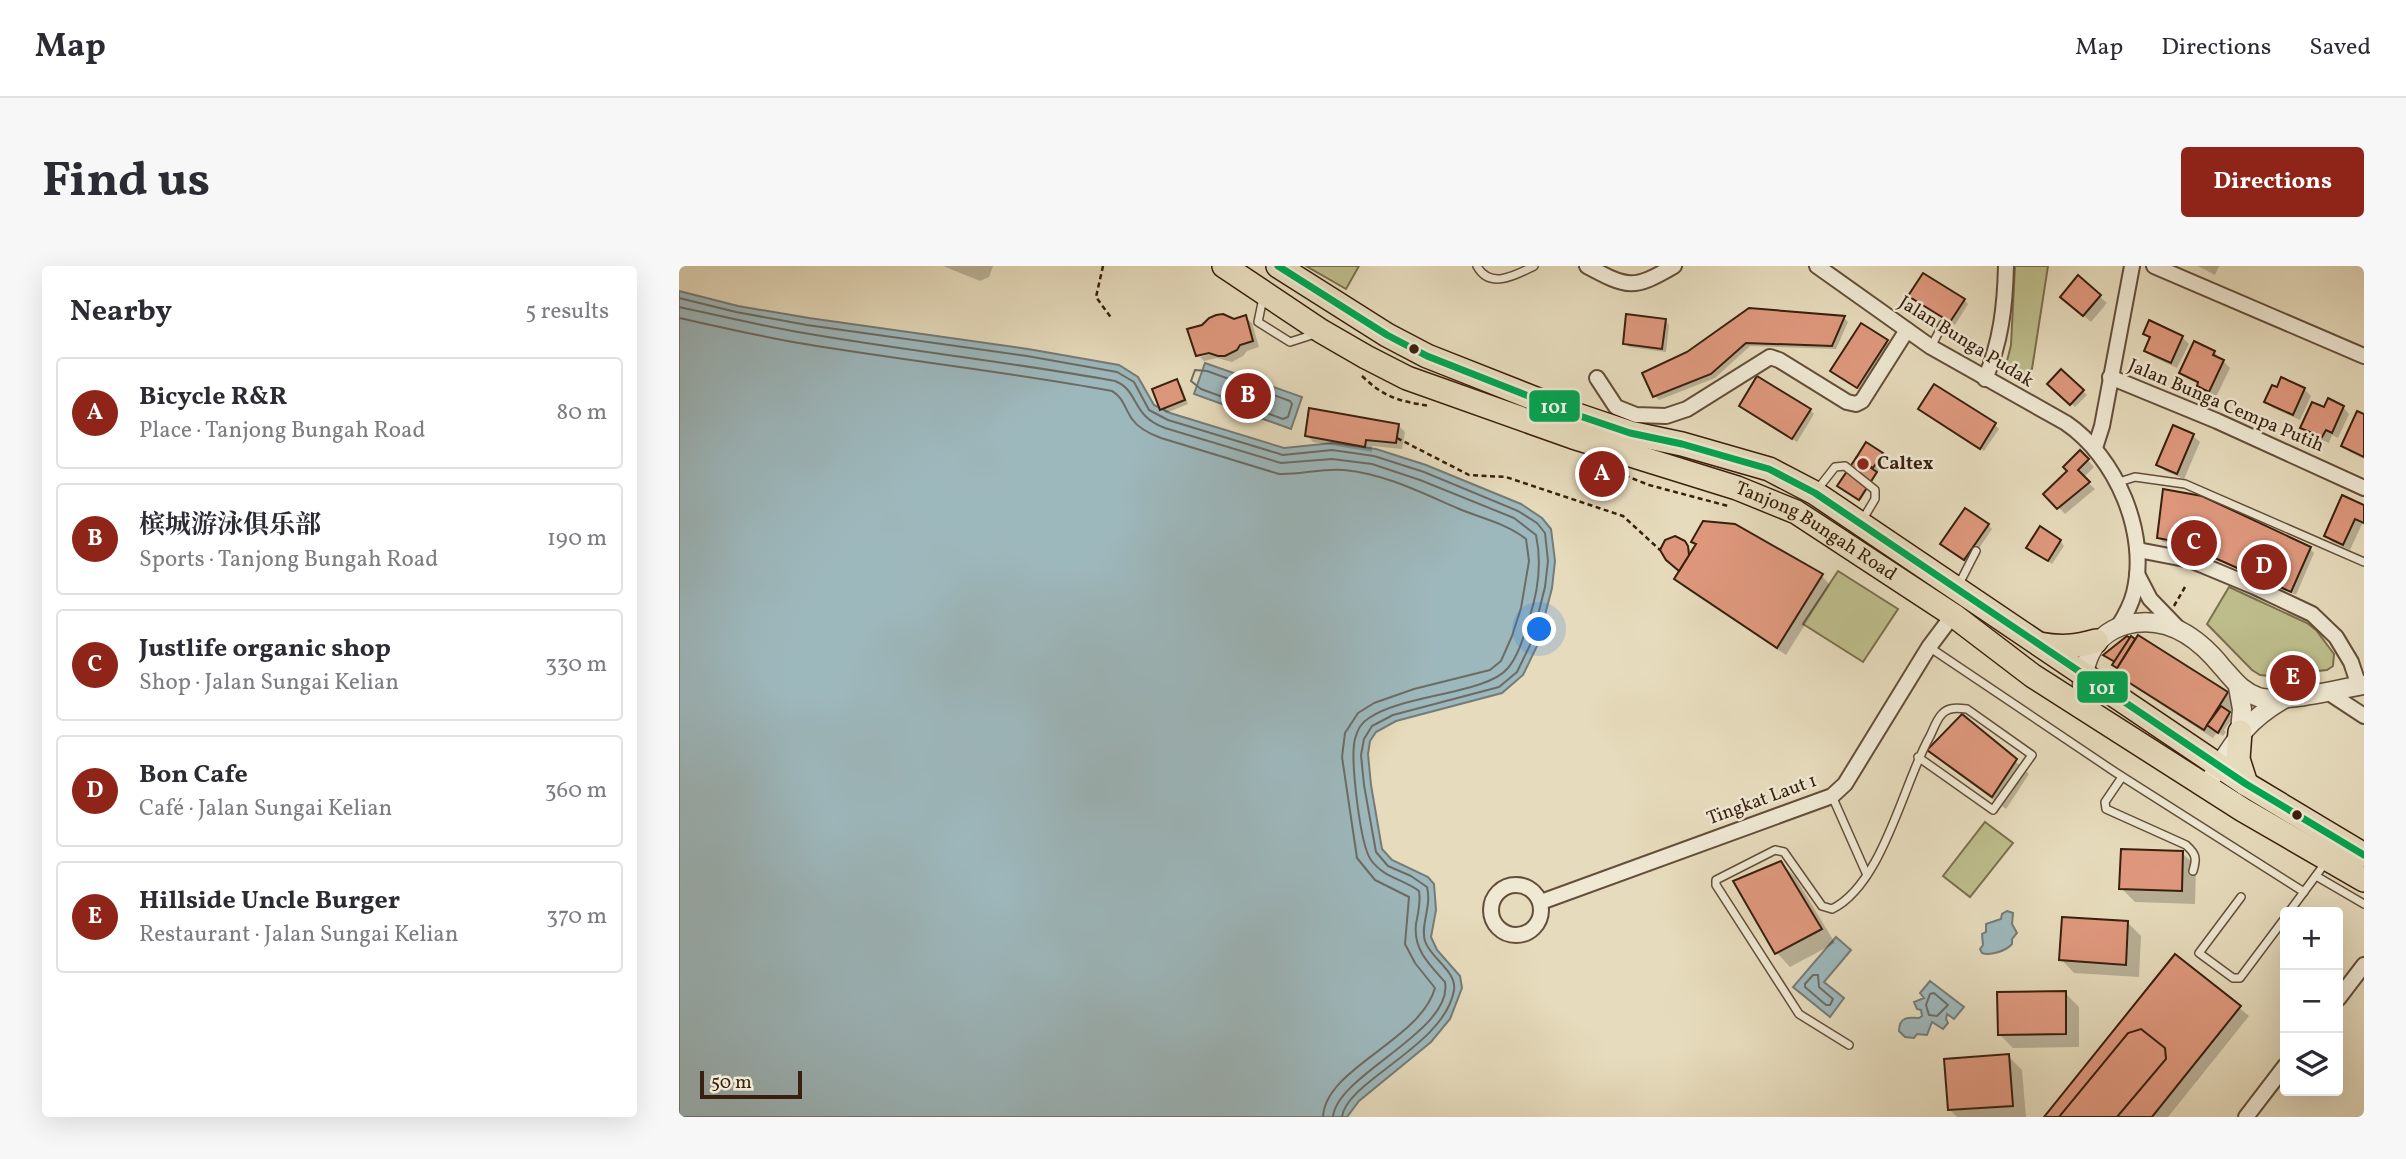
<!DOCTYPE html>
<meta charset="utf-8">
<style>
:root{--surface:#fff;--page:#f7f7f7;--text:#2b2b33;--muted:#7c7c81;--line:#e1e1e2;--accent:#8f2418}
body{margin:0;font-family:Vollkorn,"Noto Serif SC",serif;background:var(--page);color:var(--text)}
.controls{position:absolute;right:21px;bottom:21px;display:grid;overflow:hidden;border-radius:7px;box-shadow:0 7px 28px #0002}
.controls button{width:63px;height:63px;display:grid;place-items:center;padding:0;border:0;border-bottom:2px solid var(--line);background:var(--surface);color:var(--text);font:35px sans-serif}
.scale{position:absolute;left:21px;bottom:18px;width:102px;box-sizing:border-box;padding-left:7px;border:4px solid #391f0d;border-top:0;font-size:19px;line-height:24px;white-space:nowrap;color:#391f0d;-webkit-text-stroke:5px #efe8d3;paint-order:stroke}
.you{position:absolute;left:861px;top:364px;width:24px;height:24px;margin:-18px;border:5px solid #fff;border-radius:50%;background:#1a73e8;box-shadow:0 0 0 10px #1a73e833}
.badge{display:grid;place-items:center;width:46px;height:46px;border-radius:50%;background:var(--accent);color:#fff;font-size:23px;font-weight:700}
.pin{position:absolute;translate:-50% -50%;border:4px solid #fff;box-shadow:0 2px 7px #0006}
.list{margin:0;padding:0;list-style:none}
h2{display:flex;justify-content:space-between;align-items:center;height:91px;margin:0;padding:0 28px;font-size:30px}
h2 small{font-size:23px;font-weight:400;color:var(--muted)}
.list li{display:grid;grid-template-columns:46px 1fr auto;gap:21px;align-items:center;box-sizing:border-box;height:112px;margin:0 14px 14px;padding:0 14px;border:2px solid var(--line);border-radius:7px}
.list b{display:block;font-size:26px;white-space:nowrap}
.list p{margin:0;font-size:23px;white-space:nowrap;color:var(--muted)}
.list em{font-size:23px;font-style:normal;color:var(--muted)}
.icon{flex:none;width:38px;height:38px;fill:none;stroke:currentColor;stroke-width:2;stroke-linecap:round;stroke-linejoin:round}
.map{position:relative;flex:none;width:1685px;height:851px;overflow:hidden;border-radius:7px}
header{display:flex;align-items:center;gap:42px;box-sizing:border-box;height:98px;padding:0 35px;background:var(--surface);border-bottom:2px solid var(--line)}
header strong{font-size:33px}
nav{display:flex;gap:38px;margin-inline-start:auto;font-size:24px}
.intro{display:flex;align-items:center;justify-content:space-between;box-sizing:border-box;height:168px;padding:0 42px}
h1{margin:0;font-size:49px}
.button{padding:18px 32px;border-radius:7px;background:var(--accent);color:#fff;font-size:24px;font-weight:700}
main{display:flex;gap:42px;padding:0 42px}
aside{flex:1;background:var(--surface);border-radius:7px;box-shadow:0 7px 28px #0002}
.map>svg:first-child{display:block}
.green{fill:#bdbd8b;stroke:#7b6e4c;stroke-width:2}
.water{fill:#9db8bd;stroke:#757b77;stroke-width:2}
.shadow{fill:#0003}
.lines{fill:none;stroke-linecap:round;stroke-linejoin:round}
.shore{stroke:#6b6c65;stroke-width:2}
.building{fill:#df987d;stroke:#391f0d;stroke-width:2}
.service-casing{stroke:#644e39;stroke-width:10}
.minor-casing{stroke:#644e39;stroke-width:18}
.tertiary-casing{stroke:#644e39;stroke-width:21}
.primary-casing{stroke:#391f0d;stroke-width:26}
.path{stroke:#391f0d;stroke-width:2.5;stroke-dasharray:5 3.5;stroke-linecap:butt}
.service{stroke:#efe8d3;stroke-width:7}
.minor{stroke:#efe8d3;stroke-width:14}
.tertiary{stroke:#efe8d3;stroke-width:18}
.primary{stroke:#e6dbbc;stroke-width:23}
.bus-1-casing{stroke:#efe8d3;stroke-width:12}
.bus-1{stroke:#00a651;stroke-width:7}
.bus-dot{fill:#391f0d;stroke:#efe8d3;stroke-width:2.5}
.poi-dot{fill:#8f2418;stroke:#efe8d3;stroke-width:2.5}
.labels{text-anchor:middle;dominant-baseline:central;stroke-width:5;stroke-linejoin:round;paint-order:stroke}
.street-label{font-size:19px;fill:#391f0d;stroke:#efe8d3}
.poi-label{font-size:19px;font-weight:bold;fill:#391f0d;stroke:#efe8d3;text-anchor:start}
.line-badge{stroke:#efe8d3;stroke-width:2.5}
.badge-label{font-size:19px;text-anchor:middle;font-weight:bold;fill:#fff}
</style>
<header>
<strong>Map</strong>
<nav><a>Map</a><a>Directions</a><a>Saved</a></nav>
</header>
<div class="intro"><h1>Find us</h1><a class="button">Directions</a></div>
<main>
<aside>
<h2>Nearby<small>5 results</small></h2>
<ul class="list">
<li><span class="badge">A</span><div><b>Bicycle R&amp;R</b><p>Place · Tanjong Bungah Road</p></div><em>80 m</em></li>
<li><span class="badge">B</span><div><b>槟城游泳俱乐部</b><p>Sports · Tanjong Bungah Road</p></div><em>190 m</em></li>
<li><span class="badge">C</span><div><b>Justlife organic shop</b><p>Shop · Jalan Sungai Kelian</p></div><em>330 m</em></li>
<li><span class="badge">D</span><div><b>Bon Cafe</b><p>Café · Jalan Sungai Kelian</p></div><em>360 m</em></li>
<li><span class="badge">E</span><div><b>Hillside Uncle Burger</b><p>Restaurant · Jalan Sungai Kelian</p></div><em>370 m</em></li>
</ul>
</aside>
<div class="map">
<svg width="1685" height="851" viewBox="0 0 1685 851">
<rect width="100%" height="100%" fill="#e6dbbc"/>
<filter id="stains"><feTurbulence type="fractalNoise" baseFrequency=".00286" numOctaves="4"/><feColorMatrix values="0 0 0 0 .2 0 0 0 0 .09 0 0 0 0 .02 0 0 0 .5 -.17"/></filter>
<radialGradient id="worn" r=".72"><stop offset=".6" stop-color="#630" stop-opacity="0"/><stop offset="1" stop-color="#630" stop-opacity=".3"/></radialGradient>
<g class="green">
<path d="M627,0H680L667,23Z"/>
<path d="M1336,0H1369L1353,103L1342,110L1330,108L1328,95L1332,79Z"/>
<path d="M1159,305L1219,343L1184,396L1124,358Z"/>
<path d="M1550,321L1628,357L1637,364L1655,388L1654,400L1648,404L1590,410L1581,409L1573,404L1528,358Z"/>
<path d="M1306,556L1334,577L1291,631L1264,610Z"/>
</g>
<g class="water">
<path d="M0,25L59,40L130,52L349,83L440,99L459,111L475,139L491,147L605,182L654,177L697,183L747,199L842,238L863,252L872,263L876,295L873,322L858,380L844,409L823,427L717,455L697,466L691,475L689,488L692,519L703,583L713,594L749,611L755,618L757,644L752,671L758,684L781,710L783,722L771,753L752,776L680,835L668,851H0Z"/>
<path d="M526,97L623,131L612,163L515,128Z"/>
<path d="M1328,645L1334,647L1333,658L1338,667L1333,673V678C1327,685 1311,690 1303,687L1301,683L1304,679L1303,668L1307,666V658L1322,653L1323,648Z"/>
<path d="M1157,671L1172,684L1145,716L1165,732L1151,751L1114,721Z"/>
<path d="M1251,715L1285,741L1275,753L1268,748L1267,753L1269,757L1264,763L1253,756L1248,769L1238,768L1235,772L1226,771L1220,765C1220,751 1229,751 1240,752L1243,750L1242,744L1238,743L1235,736L1245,732L1241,727Z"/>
</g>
<g class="shadow">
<path d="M264,0H314L310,11L301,15Z"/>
<path d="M1519,0H1540L1536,9Z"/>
<path d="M1399,12L1428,37L1412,56L1390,37Z"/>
<path d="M1236,34H1285L1289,38L1276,59Z"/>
<path d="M537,50H544L555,54L566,51L573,57L580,81L568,85L564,90L553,96L538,92L525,95L521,91L539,86L538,83L520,87V90L510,65L524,61Z"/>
<path d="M1165,52L1169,56L1157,83L1071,80L1036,112L980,134L976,130L1008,88Z"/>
<path d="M986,54L990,59L987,86L950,81L945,77Z"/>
<path d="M1466,68L1503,71L1510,78L1498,102L1474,91L1467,84L1472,74Z"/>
<path d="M1207,76L1211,80L1182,125L1153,105Z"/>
<path d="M1535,86L1551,102L1537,131L1526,126L1520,118L1509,113L1502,106Z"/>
<path d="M1382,105L1408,129L1396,141L1371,118Z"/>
<path d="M497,115L502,119L509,138L487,147L483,143Z"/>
<path d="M1599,123H1625L1632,130L1621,154L1594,142L1587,136Z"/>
<path d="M1062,140L1131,144L1135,148L1118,176Z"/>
<path d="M1664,141L1670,148L1659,172L1653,169L1650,177L1630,168L1623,161Z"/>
<path d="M1241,143L1316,159L1320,163L1305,185Z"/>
<path d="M1685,150V193L1671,186L1664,179Z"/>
<path d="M719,159L726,166L723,183L693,180V186L634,176L628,169Z"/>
<path d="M1514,170L1521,176L1505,213L1486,205L1479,198Z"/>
<path d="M1187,178L1207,192L1182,234L1161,219Z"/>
<path d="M1401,186L1415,201L1404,212L1416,223L1386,248L1367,228L1390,205Z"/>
<path d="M1523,232L1631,283L1635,287L1617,329L1506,279L1484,276L1480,272Z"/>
<path d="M1685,241V259L1683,258L1671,284L1653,276L1647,269Z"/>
<path d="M1309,259L1313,263L1290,297L1267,282Z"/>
<path d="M1014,275L1143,310L1151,319L1107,389L1006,322L997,313L1002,305L993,298L1005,277L1010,281L1012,289L1018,279Z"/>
<path d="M1381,275L1385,280L1373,298L1354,285Z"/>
<path d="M1450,373L1548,428L1557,437L1550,447L1554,452L1545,464L1547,466L1544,470L1538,466L1534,472L1446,415L1437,406L1440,402L1436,399Z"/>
<path d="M1251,484L1336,495L1350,508L1327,543L1264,497Z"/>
<path d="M1503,587L1517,600L1516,638L1456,636L1442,622Z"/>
<path d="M1102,597L1116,611L1156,677L1111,701L1098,687Z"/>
<path d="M1449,657L1462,670L1460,711L1395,707L1382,693Z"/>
<path d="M1497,690L1570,750L1489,851H1367Z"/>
<path d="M1386,727L1400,741V781L1334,782L1320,768Z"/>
<path d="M1329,790L1343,804L1347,851H1278L1271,844Z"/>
</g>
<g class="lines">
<g class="shore">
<path d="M0,32L57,46L128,59L348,90L438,106L455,116L470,144L489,154L604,189L653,184L695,190L745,206L839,245L858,257L866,267L869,295L866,321L852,377L838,406L820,421L714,449L693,460L685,473L682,489L685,519L697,586L709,600L732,610L748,621C753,641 741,659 746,675C751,692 778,705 775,724C766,780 667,815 663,851"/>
<path d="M0,41C42,50 83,60 125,67C228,85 333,96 436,115C461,125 451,149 486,162L602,197L653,193L693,198L741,214L835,252L857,269C863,297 859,326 850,353C845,369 840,389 829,402C808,428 725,428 690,452C683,456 678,465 676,473C671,492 681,579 692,594C705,612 724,613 740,625C742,637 739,647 737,658C734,684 751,699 766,716C775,765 657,809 654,851"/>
<path d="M0,52C42,61 83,71 126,78C228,95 331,106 433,125C444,131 446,143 453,153C460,163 471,168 482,172L600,208C622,209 643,202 665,204C706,208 741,226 778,242C801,252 827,257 847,273L850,295L842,342L833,370L822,395L811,404L735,423L695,437L679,447L666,467L663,491L678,592L696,614L730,631L726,678L736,697L756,722C741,775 646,802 644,851"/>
<path d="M516,104L528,105L611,135L613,138L609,151L604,153L522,123L512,115Z"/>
<path d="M1134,709H1139L1140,721L1154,733L1151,739H1147L1126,721V718Z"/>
<path d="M1255,727L1269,739L1258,750L1250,749L1247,739L1251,728Z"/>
</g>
</g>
<g class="building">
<path d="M1244,7L1286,33L1271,56L1229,30Z"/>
<path d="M1399,9L1422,29L1404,50L1381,31Z"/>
<path d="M1070,42L1166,50L1153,80L1067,77L1032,108L974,131L963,107L1008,86Z"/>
<path d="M544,48L555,53L567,49L574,75L561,79L558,84L546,90H539L530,87L517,90L508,63L523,59L530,52L537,49Z"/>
<path d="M947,48L987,53L983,83L944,78Z"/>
<path d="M1470,54L1504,70L1492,97L1465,85L1471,71L1464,68Z"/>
<path d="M1182,57L1209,74L1178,122L1151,105Z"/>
<path d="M1515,75L1536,85L1534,89L1545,94L1530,126L1518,120L1519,116L1500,107Z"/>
<path d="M1382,103L1405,124L1391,139L1368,118Z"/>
<path d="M1078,110L1132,143L1113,173L1060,140Z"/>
<path d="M1602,111L1626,122L1614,149L1585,136L1593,119L1598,121Z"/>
<path d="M498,113L506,134L481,144L473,123Z"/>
<path d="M1255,118L1317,157L1301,183L1239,143Z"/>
<path d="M1649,132L1665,140L1653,167L1647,164L1643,171L1621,162L1633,136L1645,141Z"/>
<path d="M630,142L720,158L717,177L687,174L686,181L626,170Z"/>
<path d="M1678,145L1685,148V191L1662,180Z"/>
<path d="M1494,159L1515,168L1498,208L1477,199Z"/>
<path d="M1187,176L1204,187L1194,202L1177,192Z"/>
<path d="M1401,184L1410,193L1399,204L1411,216L1378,243L1364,228L1388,205L1384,201Z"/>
<path d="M1177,192L1198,206L1180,234L1158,220Z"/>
<path d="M919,197L932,203L928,217L914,211Z"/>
<path d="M1484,223L1523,230L1632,281L1612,326L1500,276L1478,272Z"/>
<path d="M1663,229L1685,239V257L1676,253L1664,279L1645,270Z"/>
<path d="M1286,242L1310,258L1285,294L1261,278Z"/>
<path d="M1024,255L1056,258L1144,308L1098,382L995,313L1017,278L1012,276Z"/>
<path d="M1361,260L1382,274L1369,295L1347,282Z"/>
<path d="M996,270L1006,275L1009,280L1010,289L1000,305L987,294L981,284L986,274Z"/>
<path d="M1459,369L1549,426L1525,464L1435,407Z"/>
<path d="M1448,370L1451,372L1436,396L1424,389Z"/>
<path d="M1452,370L1456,373L1438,402L1433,399Z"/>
<path d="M1542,440L1551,446L1539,467L1528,459Z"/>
<path d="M1283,448L1338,493L1313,531L1248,484Z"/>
<path d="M1442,583L1504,585L1503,625L1440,623Z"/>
<path d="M1102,595L1143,663L1096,688L1054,615Z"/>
<path d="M1383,651L1449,655L1447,699L1380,694Z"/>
<path d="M1496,688L1562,740L1473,851H1365Z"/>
<path d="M1387,725V768L1319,769L1318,726Z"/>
<path d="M1462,763L1486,782L1487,793L1438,851H1380L1449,767Z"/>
<path d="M1330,788L1334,840L1269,844L1265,793Z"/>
</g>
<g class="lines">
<g class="service-casing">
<g id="service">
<path d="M798,0C811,24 837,9 855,0"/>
<path d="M584,32L579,56L611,76L636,68"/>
<path d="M1252,81L1264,58"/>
<path d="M1437,217L1456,211L1506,218L1685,296"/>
<path d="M1138,224L1156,201L1166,200L1196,224V233L1184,253"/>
<path d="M1279,320L1297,285"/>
<path d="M1250,381L1436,506L1625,626"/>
<path d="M1443,511L1426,536L1427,543L1507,579C1517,588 1518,592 1514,605"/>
<path d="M1153,530L1188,609"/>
<path d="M1637,610L1685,638"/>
<path d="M1562,631L1520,687L1554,712H1561L1606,652"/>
<path d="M1610,646L1647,596"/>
<path d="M1170,779L1120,748L1037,619V614L1096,584L1105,586L1143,640L1153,643C1203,619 1224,519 1250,472C1254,465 1257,454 1263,448C1269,441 1279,442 1288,443L1353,489L1314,544L1239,491"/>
</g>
</g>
<g class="minor-casing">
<g id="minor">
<path d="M908,0C949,22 954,24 995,0"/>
<path d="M1138,0L1252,81L1387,157C1437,191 1470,267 1455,327C1452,339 1446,350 1439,361"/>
<path d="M1475,0L1685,90"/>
<path d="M1431,111L1538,155L1685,222"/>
<path d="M918,112L937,141L957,149L987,150L1008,143L1091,91L1100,94L1168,136L1177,138L1183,135L1228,64"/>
<path d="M1306,113C1322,76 1326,40 1327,0"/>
<path d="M1416,182L1423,160L1453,0"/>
<path d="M1459,284L1511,294L1576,321L1633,348L1657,371L1672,396L1680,420"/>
<path d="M1458,308L1471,333L1499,362"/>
<path d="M1647,425L1685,450"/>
<circle cx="837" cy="644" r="25"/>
<path d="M862,636L1153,530L1166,518L1250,381L1274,349"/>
<path d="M1659,733L1685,699"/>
<path d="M1567,851L1606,800"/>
</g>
</g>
<g class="tertiary-casing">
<g id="tertiary">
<path d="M1559,421L1563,443L1561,466"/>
<path d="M1409,444C1400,425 1402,413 1409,393C1415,376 1429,364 1446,359C1486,348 1519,371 1543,401C1555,414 1562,425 1579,431C1603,438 1658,423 1685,419"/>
<path d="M1533,511C1556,474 1567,455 1605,433"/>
</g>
</g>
<g class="primary-casing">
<g id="primary">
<path id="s1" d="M545,0L642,65L687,91L728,112L894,171L1058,222L1117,246L1274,349L1354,410L1564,544L1685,614"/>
<path d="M599,0L708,69L748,90L895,148L951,167L1003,178L1090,203L1136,227L1567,518L1685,589"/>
<path d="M1360,378C1381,382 1397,381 1417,375"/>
<path d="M1561,466L1559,493L1567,518"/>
</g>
</g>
<g class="path">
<path d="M424,0L417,31L433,53"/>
<path d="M683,110C706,132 720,135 751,140"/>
<path d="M718,172L790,209L827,211L944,250L981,284"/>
<path d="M922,200L970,219L1049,240"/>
<path d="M1495,340L1506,321"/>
</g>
<use href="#service" class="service"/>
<use href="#minor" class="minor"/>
<use href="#tertiary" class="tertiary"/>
<use href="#primary" class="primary"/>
<g class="bus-1-casing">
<path id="bus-1" d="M599,0L708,69L748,90L895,148L951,167L1003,178L1090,203L1136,227L1567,518L1685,589"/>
</g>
<use href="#bus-1" class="bus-1"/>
</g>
<g class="bus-dot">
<circle cx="735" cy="83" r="6"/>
<circle cx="1618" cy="549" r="6"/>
</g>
<circle class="poi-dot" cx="1184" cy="198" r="7"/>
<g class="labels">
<g class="street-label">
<text transform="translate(1287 76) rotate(32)">Jalan Bunga Pudak</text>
<text transform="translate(1547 140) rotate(23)">Jalan Bunga Cempa Putih</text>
<text stroke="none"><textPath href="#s1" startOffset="653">Tanjong Bungah Road</textPath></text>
<text transform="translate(1083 534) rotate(-20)">Tingkat Laut 1</text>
</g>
<g class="poi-label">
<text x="1198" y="198">Caltex</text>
</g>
</g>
<g class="line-badge">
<rect x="849" y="123" width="53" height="34" rx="7" fill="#00a651"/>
<rect x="1397" y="404" width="53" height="34" rx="7" fill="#00a651"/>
</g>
<g class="badge-label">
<text x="875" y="147">101</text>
<text x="1423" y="428">101</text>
</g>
<rect width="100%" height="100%" filter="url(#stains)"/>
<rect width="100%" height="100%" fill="url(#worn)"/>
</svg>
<div class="controls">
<button>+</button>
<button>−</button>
<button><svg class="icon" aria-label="layers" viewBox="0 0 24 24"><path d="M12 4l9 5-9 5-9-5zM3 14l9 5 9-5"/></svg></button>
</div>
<div class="scale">50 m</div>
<div class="you"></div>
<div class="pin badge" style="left:923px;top:208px">A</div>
<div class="pin badge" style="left:569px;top:130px">B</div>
<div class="pin badge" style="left:1515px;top:277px">C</div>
<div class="pin badge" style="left:1585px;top:301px">D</div>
<div class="pin badge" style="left:1614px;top:412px">E</div>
</div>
</main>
